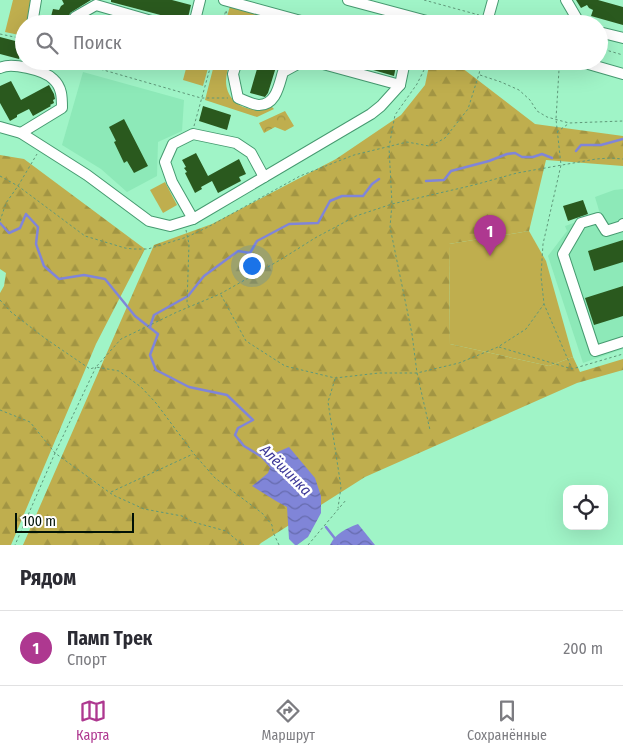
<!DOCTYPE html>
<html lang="ru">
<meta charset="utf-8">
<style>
:root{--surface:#fff;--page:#f7f7f7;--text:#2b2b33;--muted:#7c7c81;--line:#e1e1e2;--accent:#ae3890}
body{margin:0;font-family:"Fira Sans Condensed",sans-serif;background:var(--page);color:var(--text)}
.controls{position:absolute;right:15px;bottom:15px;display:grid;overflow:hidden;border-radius:10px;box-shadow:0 5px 20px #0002}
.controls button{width:45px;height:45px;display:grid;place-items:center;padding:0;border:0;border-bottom:1px solid var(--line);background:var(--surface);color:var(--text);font:25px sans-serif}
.scale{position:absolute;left:15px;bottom:12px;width:119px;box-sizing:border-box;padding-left:5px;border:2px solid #001106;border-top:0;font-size:14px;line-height:18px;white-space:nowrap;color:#001106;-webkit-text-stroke:4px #fff;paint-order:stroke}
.you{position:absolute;left:251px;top:265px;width:18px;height:18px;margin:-12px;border:4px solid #fff;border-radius:50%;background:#1a73e8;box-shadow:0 0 0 8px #1a73e833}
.badge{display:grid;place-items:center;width:32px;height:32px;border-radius:50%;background:var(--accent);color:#fff;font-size:16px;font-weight:700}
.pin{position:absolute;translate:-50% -41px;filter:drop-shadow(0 1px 2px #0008)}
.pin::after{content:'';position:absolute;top:26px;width:18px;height:15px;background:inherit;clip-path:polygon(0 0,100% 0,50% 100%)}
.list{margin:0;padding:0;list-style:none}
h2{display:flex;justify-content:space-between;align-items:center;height:65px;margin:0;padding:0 20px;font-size:21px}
h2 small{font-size:16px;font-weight:400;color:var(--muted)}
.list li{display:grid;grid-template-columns:32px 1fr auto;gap:15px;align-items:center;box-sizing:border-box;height:75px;padding:0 20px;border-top:1px solid var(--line)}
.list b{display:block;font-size:19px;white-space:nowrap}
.list p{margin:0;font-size:16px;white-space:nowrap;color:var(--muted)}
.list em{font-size:16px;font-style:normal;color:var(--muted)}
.icon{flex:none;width:28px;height:28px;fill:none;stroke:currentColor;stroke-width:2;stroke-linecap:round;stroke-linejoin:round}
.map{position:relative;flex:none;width:623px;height:545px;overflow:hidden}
.search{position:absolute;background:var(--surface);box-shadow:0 5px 20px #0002;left:15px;right:15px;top:15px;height:55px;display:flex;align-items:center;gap:12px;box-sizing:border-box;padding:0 18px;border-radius:28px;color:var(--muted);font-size:19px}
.sheet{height:140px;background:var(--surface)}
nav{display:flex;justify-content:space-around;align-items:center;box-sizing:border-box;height:70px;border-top:1px solid var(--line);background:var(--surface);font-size:14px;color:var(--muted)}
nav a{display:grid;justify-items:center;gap:2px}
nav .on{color:var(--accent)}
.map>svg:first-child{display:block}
.built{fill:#8de9b8}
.grass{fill:#bfae4e}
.forest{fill:url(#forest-firs)}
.park{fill:url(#park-crowns)}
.water{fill:url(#water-waves)}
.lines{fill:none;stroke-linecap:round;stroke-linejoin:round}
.stream{stroke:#8085d8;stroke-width:2.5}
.building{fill:#2a591e}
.minor-casing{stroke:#469a70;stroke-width:12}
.path{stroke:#5f9879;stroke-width:1;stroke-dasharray:2.5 2.5;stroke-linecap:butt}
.minor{stroke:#fff;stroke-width:10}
.labels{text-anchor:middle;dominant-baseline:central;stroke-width:5;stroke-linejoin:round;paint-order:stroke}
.water-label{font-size:15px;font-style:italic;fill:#3e3999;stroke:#fff}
</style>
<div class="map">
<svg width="623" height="545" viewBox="0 0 623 545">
<defs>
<pattern id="forest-firs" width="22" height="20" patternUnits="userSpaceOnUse" patternTransform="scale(1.25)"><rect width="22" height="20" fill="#bfae4e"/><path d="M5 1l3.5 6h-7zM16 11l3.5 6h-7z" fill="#a29543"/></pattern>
<pattern id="park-crowns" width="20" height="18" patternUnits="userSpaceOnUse" patternTransform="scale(1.25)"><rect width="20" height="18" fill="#bfae4e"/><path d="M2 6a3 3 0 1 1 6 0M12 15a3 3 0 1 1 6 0" fill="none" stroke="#a29543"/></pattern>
<pattern id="water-waves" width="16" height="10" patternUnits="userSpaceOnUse" patternTransform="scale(1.25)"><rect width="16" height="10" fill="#8085d8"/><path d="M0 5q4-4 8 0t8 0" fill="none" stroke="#666bad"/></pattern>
</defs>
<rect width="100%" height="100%" fill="#a0f4c7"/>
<g class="built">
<path d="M83,72L184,100L182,131L158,142L157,176L127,192L101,169L62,145Z"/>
<path d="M623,189V349L583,363L548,256L567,231L565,226L600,214L595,197L614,190Z"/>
</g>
<g class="grass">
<path d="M13,0H32L28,24H24V36L5,32Z"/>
<path d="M230,6L272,17V24H225Z"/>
<path d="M188,61H210L203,86L183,80Z"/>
<path d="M215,61H230C228,68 226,75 226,81C226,96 237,107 251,109C257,109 265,107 271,106L274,109L257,117L205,100Z"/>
<path d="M165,182L177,205L163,213L150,190Z"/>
<path d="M529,231L546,261L573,357L549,366L450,344L449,244Z"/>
</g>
<g class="forest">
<path d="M430,61H453L535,124L623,136V166L546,160L529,231L449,244L450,344L549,366L573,357L580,372L623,359V370L577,383L365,477L261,543L259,545H23L154,245L212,224L336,159L401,115L425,85Z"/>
<path d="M0,155L24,159L145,249L96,344L11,545H0V293L4,286L6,273L0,269Z"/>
</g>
<path class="park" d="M285,111L294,126L285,131L275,127L264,133L259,123Z"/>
<g class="water">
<path d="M289,447L315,478L321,496V513L308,537L297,545H295L289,539L287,507L276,501L252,486L268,473L275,453Z"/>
<path d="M358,524L375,545H330C336,533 345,529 358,524Z"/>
</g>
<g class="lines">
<g class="stream">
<path d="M576,151L581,145H601L623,139"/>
<path d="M426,181L444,180L451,171L489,161L507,154L515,153L522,157H533L542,154L552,158"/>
<path d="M0,223L9,233L20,228L26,214L38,227L36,244L44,266L59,279L84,275L105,279L135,316L158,334L150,355L156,370L189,387L227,395L253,420L238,428L235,435L244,446L262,457L272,468"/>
<path d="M150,327L154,315L188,296L204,276L238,251L250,253L257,241L289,224L318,223L330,201L342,196H363L372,184L379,179"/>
<path d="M326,527L340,545"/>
</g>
</g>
<g class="building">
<path d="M62,0H91L70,13L67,24H49L53,9L59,10L61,6L64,4Z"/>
<path d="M111,0H172L191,5L187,22L111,2Z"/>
<path d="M576,0H598L623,7V25L591,16L593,10L589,8L587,5L581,8Z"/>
<path d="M0,37L23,43L19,59L0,54Z"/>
<path d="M266,61H287L276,67L268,93L265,97L250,93L259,62L265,63Z"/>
<path d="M342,61H397L394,76Z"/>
<path d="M11,81L21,100L49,85L54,94L55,99L53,100L54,103L50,105L51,106L33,116L29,109L17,115V117L10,121L0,103V86Z"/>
<path d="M203,106L231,115L227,130L199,121Z"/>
<path d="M124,119L148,166L134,173L127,161L124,163L114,142L116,141L109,127Z"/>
<path d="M196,153L208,176L239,159L246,174L239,177L241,181L218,193L212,181L201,187L202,189L195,193L185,173L187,172L184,168L186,167L182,160Z"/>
<path d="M583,200L588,214L568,221L563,206Z"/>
<path d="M623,240V262L594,271L588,251Z"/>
<path d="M623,286V316L594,325L585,298Z"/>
</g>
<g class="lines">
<g class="minor-casing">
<g id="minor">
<path d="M224,0L312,24"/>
<path d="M348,0L438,24"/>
<path d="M566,0L580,24"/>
<path d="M32,24L36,0"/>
<path d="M74,24L75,17L96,5L162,24"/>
<path d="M194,24L200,0"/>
<path d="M488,24V18L493,0"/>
<path d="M599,32L623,38"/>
<path d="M237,61L233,74L238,98C244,100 251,104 258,105C276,106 279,85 283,72L303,61"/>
<path d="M312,61L400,85"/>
<path d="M578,61L623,74"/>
<path d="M0,68C11,62 44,70 53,79C62,87 62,97 62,108L21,133"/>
<path d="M0,127L21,133L87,175L149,221L170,226L193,219L371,114L381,106L400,85L405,61"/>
<path d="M193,219L172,182L165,162L173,144L193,134L236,143L251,153L264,177"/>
<path d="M623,224L622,226L606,231L598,218L581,223L563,254L595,351L623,342"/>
</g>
</g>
<g class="path">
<path d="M424,0L479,15"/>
<path d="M226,11L231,24"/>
<path d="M497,20L511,24"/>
<path d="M222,24L226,10"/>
<path d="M0,34L24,39"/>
<path d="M599,48L623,55"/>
<path d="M22,58L24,49"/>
<path d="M72,61L201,98H228"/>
<path d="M561,61L559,70L556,119L561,165L543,244L541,276L544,304L572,369"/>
<path d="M413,63L425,68L417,84L395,115L389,147L392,204L390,227L412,334L417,373L430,430"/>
<path d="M480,75L501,82L519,90L530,100L537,111L547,117L569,123L623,121"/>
<path d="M194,126L212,61"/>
<path d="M557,132L568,124"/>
<path d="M0,176L18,186L85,236L125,248L133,249H148L187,237L208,227L300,176L354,155L407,142L429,146L438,142L445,138L468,109L479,74L482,61"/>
<path d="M0,221L6,203L18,186L37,154"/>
<path d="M186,230L189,244L187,303L189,307"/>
<path d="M221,295L246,341L285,366L335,378L379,373H417L459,363L498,347L526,329L544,304"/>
<path d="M0,300L11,312L46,339L90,369L96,367L55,453L15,545"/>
<path d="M499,347L572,369L623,354"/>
<path d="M335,379L328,402L341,487L338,508"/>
<path d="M0,410L30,422L55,453L113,495L144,509L182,516L193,522L226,531L239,542L244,545"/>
<path d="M111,492L193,454"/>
<path d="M279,545L273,532L272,525L262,513L215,478L194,454L156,403L141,387L119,371L96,367L121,339L177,312L220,294L280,260L315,238L356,216L392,204L474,185L517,173L596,159L610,158L623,159"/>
<path d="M308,545L346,500"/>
</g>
<use href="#minor" class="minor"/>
</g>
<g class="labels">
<g class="water-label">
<text transform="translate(286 470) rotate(45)">Алёшинка</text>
</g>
</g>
</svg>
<div class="controls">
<button><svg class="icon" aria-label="locate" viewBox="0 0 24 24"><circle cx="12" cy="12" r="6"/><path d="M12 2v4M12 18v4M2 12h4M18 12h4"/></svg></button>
</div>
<div class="scale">100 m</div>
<div class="you"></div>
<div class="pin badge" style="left:490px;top:256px">1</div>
<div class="search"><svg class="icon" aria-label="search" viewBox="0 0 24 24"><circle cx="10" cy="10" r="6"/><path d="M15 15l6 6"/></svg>Поиск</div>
</div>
<section class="sheet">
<h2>Рядом<small></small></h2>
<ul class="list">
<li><span class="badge">1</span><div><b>Памп Трек</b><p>Спорт</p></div><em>200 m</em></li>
</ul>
</section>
<nav>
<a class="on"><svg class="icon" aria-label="map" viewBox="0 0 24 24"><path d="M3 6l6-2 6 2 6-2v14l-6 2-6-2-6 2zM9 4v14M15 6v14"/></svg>Карта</a>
<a><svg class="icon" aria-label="directions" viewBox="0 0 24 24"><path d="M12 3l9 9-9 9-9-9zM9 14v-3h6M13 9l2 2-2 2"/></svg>Маршрут</a>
<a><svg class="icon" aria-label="saved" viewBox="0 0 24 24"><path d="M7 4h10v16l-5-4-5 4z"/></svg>Сохранённые</a>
</nav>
